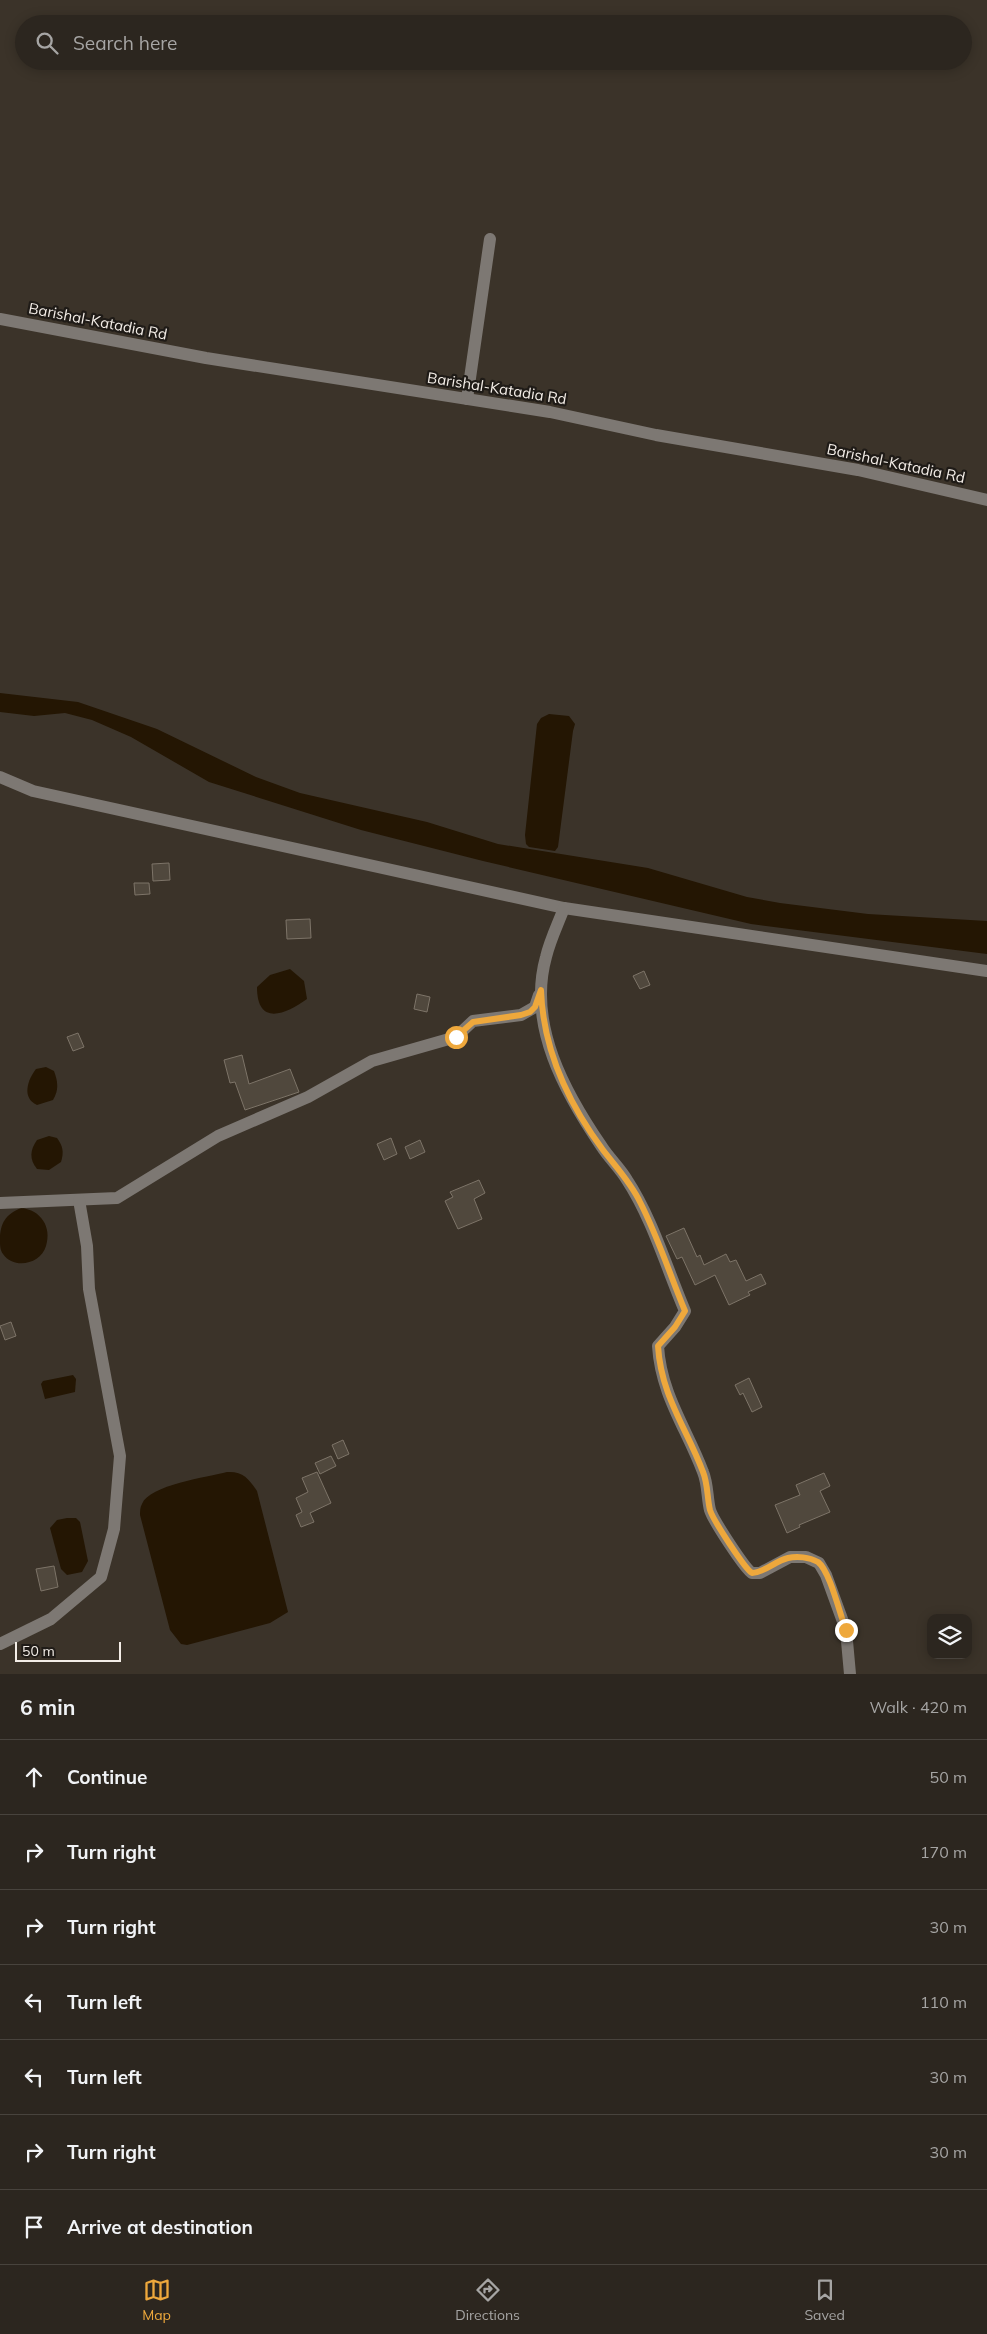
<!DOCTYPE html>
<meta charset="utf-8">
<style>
:root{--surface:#2c261f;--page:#38322c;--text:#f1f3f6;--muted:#a6a5a4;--line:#48433d;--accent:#eea83c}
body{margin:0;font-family:Mulish,sans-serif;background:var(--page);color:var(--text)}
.controls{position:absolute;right:15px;bottom:15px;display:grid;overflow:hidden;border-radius:10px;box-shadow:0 2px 12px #0003}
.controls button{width:45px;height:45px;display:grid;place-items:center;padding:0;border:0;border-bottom:1px solid var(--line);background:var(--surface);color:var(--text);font:25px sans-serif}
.scale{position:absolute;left:15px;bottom:12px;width:106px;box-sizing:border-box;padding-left:5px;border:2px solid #f3ede7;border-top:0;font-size:14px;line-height:18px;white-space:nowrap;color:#f3ede7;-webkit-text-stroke:4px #1f1b17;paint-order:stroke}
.stop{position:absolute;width:15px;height:15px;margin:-11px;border:4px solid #eea83c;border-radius:50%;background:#fff}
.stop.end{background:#eea83c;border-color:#fff;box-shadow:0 1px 5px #0008}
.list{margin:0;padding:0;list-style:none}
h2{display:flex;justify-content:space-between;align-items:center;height:65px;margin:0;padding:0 20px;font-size:21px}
h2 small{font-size:16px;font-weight:400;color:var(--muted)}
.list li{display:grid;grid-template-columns:32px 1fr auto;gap:15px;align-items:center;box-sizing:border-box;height:75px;padding:0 20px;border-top:1px solid var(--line)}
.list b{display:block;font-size:19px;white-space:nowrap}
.list em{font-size:16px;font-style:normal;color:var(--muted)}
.icon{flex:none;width:28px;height:28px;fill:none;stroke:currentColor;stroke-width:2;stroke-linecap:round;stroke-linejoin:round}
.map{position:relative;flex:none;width:987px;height:1674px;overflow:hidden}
.search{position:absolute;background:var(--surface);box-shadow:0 2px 12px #0003;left:15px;right:15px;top:15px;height:55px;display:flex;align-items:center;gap:12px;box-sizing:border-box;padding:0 18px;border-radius:28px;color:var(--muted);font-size:19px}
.sheet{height:590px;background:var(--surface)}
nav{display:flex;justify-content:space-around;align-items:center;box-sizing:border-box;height:70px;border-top:1px solid var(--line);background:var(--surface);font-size:14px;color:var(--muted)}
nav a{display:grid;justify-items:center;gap:2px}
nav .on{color:var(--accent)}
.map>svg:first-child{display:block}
.water{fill:#241603}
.building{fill:#50483d;stroke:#7d7468}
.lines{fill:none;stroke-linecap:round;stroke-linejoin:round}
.minor{stroke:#7d7873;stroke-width:12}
.route{stroke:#eea83c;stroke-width:6}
.labels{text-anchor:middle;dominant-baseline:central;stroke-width:4.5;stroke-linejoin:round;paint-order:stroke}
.street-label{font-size:15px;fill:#f3ede7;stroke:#1f1b17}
</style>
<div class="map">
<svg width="987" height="1674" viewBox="0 0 987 1674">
<rect width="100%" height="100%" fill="#3b3329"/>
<g class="water">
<path d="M0,693L78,702L157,729L256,777L300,793L427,822L498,844L648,868L747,897L780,903L868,914L987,921V954L751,924L483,861L361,830L209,782L131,737L92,720L65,713L34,716L0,712Z"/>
<path d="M549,714L569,716L575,724L573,731L558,847L555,851L529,847L526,844L525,835L537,724L541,718Z"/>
<path d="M290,969L304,981L307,999C286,1014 257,1027 257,987L270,975Z"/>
<path d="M46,1067L54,1071C58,1082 59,1090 53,1100L37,1105C21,1098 28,1079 36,1069Z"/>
<path d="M49,1136L57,1138C63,1146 64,1152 61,1162L49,1170L37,1169C29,1159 30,1150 37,1140Z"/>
<path d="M21,1208C41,1210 52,1227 46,1246C41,1264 14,1270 3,1254C0,1250 0,1245 0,1240C0,1223 6,1214 21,1208Z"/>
<path d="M73,1375L76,1379L75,1392L45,1399L41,1384L43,1381Z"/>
<path d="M227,1472C243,1471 249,1479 257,1491L288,1612L270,1623L187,1645L181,1644L170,1630L140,1515C140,1512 140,1507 142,1504C149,1485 208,1477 227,1472Z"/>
<path d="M67,1518H76L80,1522L88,1561L82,1572L67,1575L61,1569L50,1528L57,1520Z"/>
</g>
<g class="building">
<path d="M169,863L170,880L153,881L152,864Z"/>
<path d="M134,883H149L150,894L135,895Z"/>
<path d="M310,919L311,938L287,939L286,920Z"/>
<path d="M644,971L650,985L640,989L633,976Z"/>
<path d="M417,994L430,997L427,1012L414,1009Z"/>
<path d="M78,1033L84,1047L73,1051L67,1037Z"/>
<path d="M242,1055L249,1084L290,1069L299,1092L245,1110L235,1082L230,1083L224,1060Z"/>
<path d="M391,1138L397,1154L384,1160L377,1144Z"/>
<path d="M420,1140L425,1152L410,1159L405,1147Z"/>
<path d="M479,1180L485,1193L474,1199L482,1219L458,1229L445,1201L453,1197L450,1192Z"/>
<path d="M684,1228L697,1257L700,1255L704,1265L726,1254L730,1262L736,1260L746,1281L761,1274L766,1284L748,1292L750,1295L729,1305L715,1275L695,1285L682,1257L677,1259L666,1236Z"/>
<path d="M11,1322L16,1336L5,1340L0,1326Z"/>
<path d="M749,1378L762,1407L752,1412L743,1393L740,1395L735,1385Z"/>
<path d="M343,1440L349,1454L338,1459L332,1445Z"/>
<path d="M331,1456L336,1466L320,1474L315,1463Z"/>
<path d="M317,1472L331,1503L310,1513L314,1522L301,1527L296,1515L302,1512L296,1498L308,1492L302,1478Z"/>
<path d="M824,1473L830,1486L820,1491L830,1512L799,1525L800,1527L787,1533L775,1505L800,1495L796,1485Z"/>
<path d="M54,1566L58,1587L41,1591L36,1569Z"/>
</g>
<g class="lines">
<g class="minor">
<path d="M0,319L206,358L550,412L656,435L858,470L987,500"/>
<path d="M467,399L490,239"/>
<path d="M0,777L33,791L564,908L987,971"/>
<path d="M564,908C558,924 550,940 546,957C527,1025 565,1093 602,1147C609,1158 620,1168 627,1180C652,1218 667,1269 685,1311L675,1327L658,1346C661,1395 687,1429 703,1472C708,1484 707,1498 710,1510C713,1520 745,1569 752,1573H760L790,1557H806L819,1563L826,1575L846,1630L850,1674"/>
<path d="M0,1203L117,1198L218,1136L308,1097L372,1061L456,1037L473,1021L521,1015L535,1007L539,995"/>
<path d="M0,1644L51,1619L101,1577L114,1529L120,1456L89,1289L87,1246L79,1200"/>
</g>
</g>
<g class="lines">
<path class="route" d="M456,1037L473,1022L521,1015L530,1012L535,1007L541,990C543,1049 568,1103 603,1150C616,1167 631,1183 640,1202C658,1237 670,1275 685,1311L675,1327L658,1346C661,1396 687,1429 703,1472C708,1484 707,1498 710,1510C713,1520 745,1569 752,1573C766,1572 775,1561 788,1558C797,1556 809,1557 818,1562C830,1571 840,1615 846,1630"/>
</g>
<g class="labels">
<g class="street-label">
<text transform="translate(98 321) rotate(11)">Barishal-Katadia Rd</text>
<text transform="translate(497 388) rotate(9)">Barishal-Katadia Rd</text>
<text transform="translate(896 463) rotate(12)">Barishal-Katadia Rd</text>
</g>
</g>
</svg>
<div class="controls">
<button><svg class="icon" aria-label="layers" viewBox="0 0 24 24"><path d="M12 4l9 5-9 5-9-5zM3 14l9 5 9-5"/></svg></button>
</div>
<div class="scale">50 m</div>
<div class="stop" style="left:456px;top:1037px"></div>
<div class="stop end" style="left:846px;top:1630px"></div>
<div class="search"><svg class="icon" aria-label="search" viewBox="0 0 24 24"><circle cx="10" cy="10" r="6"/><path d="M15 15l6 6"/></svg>Search here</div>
</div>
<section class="sheet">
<h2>6 min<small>Walk · 420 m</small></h2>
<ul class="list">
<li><svg class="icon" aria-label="ahead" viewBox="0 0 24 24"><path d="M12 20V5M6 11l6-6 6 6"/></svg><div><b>Continue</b></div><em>50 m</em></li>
<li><svg class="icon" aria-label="right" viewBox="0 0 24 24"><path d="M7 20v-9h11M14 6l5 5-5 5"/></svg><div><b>Turn right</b></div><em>170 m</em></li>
<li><svg class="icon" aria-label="right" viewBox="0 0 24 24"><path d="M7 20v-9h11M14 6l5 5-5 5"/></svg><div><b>Turn right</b></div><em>30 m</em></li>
<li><svg class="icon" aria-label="left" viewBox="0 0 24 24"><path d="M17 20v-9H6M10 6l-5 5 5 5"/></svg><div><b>Turn left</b></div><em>110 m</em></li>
<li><svg class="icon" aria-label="left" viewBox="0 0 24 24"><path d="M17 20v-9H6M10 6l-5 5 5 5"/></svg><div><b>Turn left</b></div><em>30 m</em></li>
<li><svg class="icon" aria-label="right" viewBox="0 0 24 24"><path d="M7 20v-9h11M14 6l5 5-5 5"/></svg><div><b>Turn right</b></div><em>30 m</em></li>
<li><svg class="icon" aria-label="arrive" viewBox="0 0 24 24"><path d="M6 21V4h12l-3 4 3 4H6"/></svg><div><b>Arrive at destination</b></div></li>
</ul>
</section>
<nav>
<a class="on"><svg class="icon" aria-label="map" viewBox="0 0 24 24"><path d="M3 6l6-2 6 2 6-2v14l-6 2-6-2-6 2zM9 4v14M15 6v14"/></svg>Map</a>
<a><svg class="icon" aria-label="directions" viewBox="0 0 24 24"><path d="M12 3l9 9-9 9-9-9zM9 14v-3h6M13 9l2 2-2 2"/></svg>Directions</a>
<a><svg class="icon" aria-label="saved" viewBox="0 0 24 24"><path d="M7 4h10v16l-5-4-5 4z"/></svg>Saved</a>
</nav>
